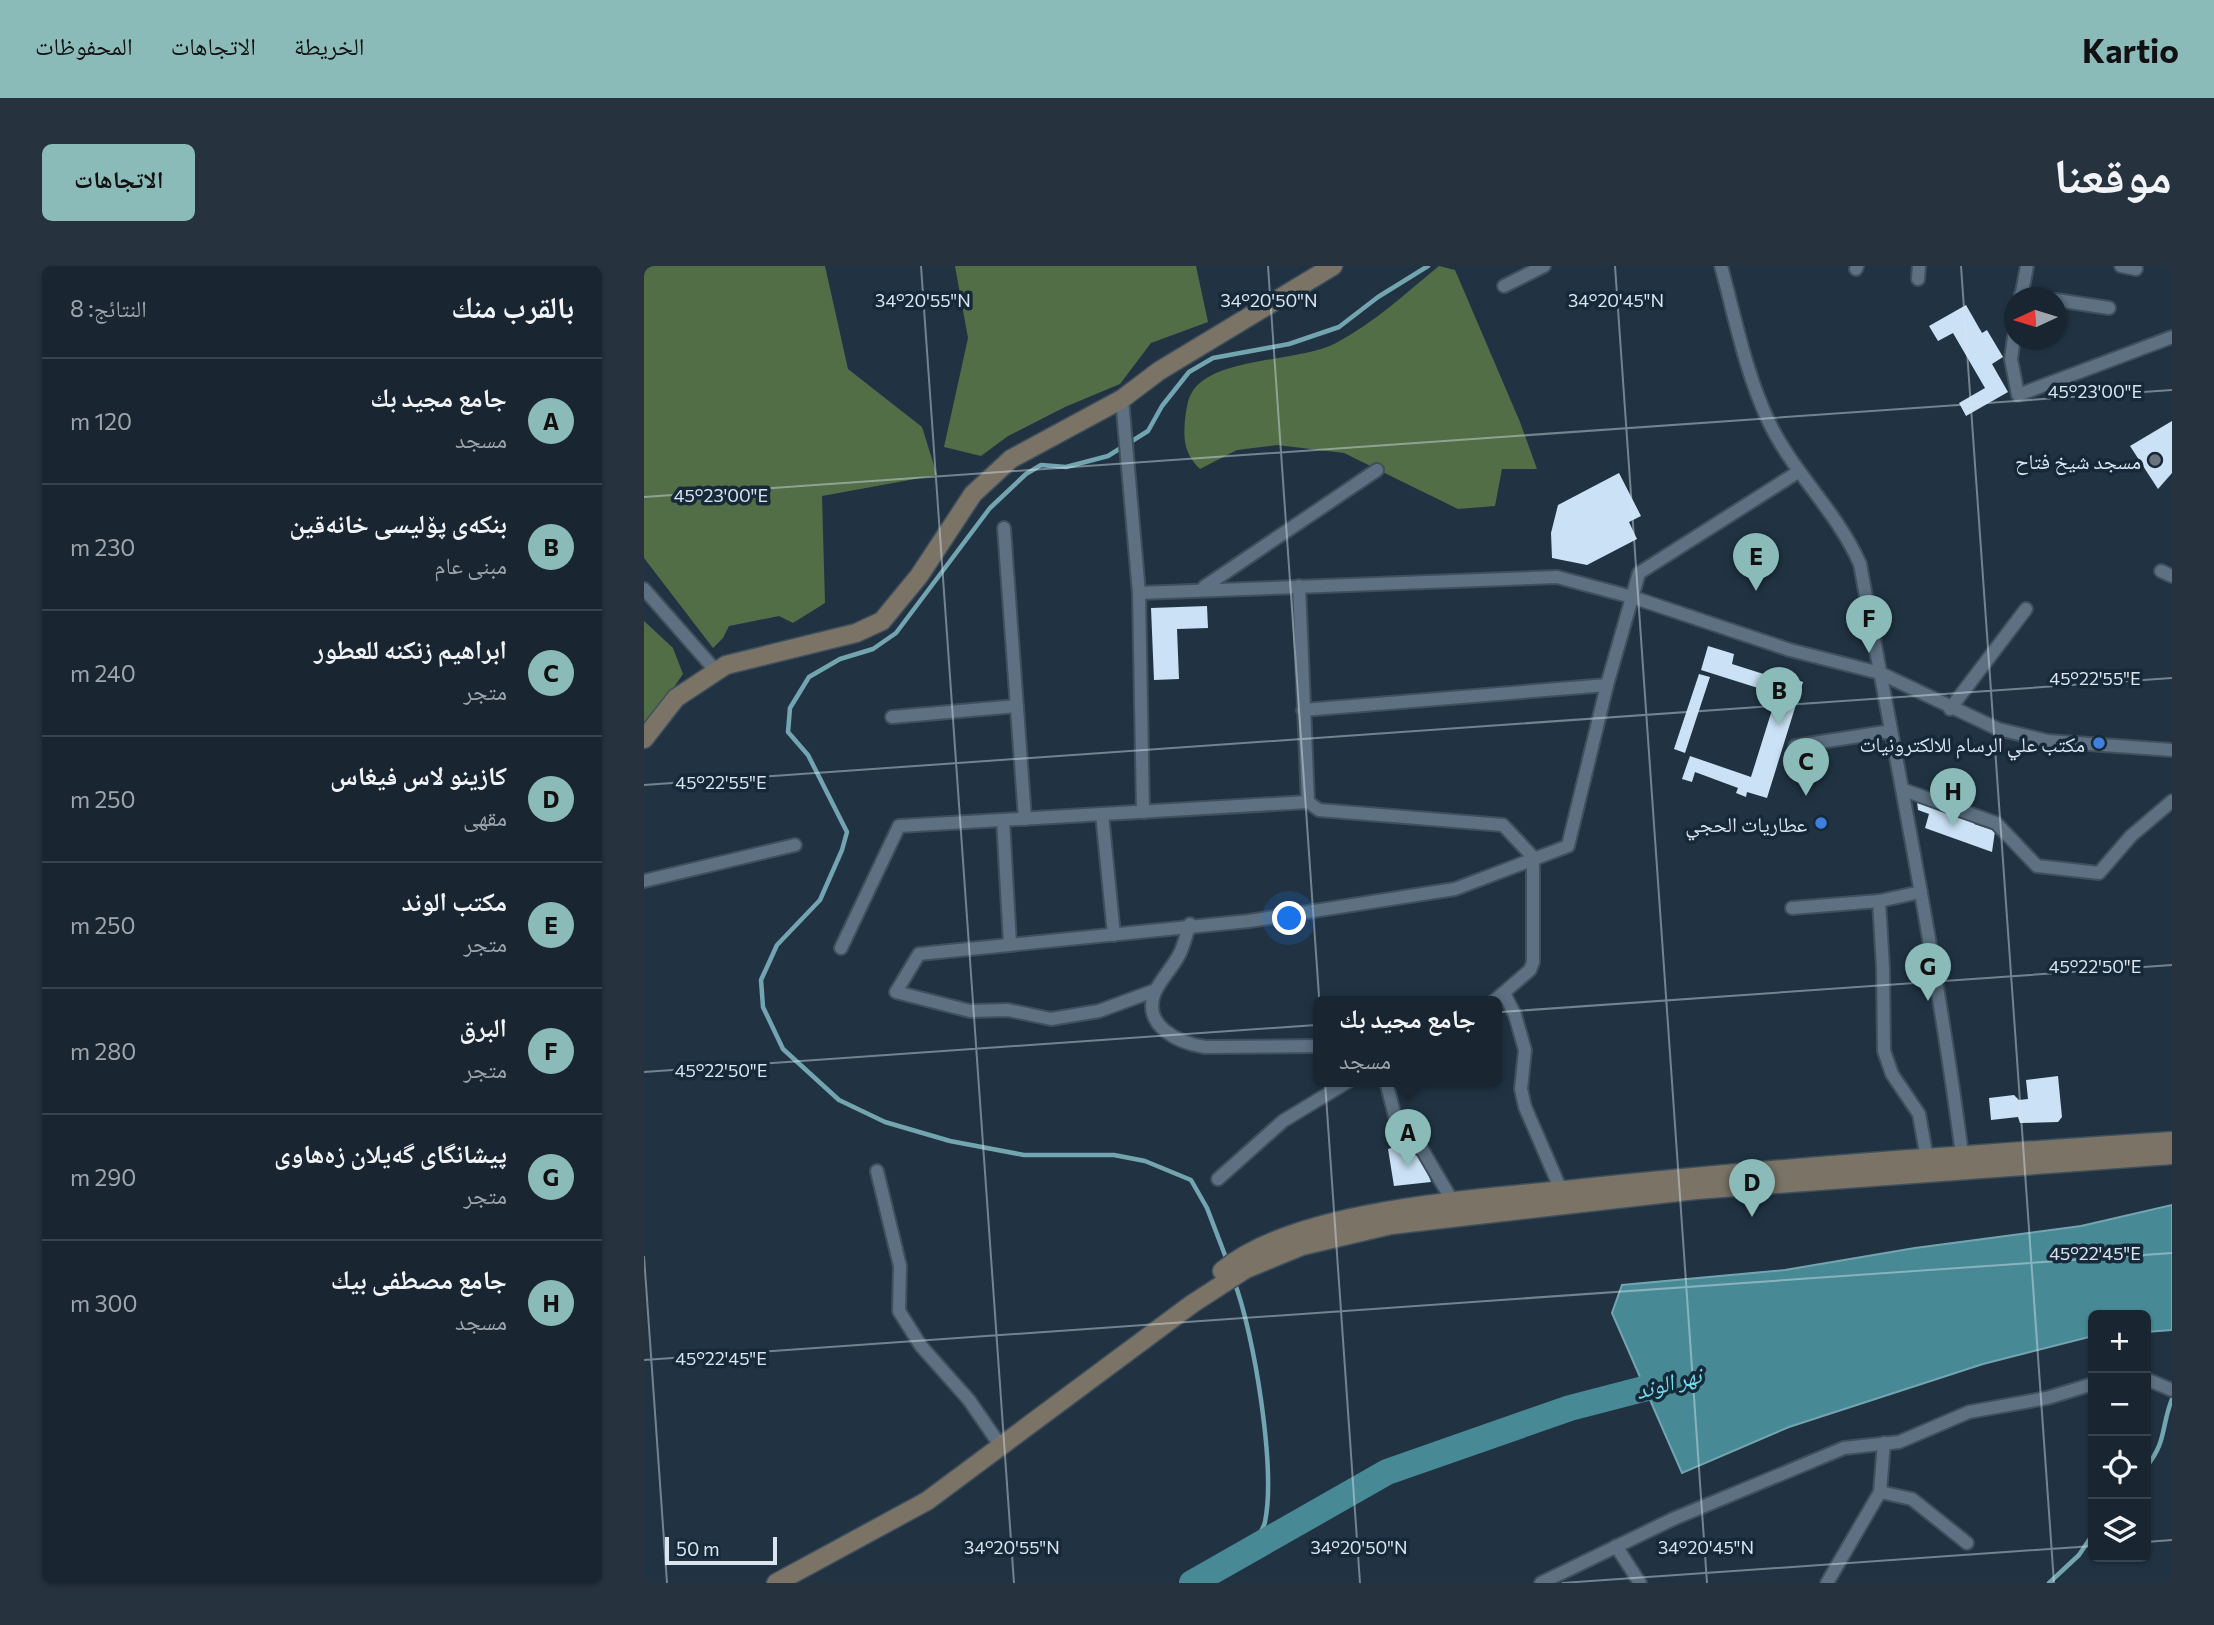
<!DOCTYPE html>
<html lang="ar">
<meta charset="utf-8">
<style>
:root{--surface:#192632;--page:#26323e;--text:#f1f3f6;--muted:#9fa5ac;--line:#37434d;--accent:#8bbbb9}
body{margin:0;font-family:Commissioner,"Noto Naskh Arabic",sans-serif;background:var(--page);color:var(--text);direction:rtl}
.controls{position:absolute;right:21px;bottom:21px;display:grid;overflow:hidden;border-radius:10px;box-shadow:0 2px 5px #0004}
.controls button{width:63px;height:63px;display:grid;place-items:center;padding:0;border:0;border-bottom:2px solid var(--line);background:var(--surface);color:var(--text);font:35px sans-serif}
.compass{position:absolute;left:1360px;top:21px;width:63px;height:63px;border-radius:50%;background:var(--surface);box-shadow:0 2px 5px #0004;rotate:266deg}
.scale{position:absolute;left:21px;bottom:18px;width:112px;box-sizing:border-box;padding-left:7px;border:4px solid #d9e4ee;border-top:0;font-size:19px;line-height:24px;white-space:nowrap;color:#d9e4ee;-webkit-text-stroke:5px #172938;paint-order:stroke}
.you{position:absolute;left:646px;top:653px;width:24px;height:24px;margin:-18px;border:5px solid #fff;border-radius:50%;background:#1a73e8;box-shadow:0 0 0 10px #1a73e833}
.badge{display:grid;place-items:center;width:46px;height:46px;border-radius:50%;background:var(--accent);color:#111;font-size:23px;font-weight:700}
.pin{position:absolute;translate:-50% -58px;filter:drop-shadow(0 2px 4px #0008)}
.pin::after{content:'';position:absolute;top:37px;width:24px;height:21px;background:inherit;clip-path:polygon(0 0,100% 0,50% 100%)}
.popup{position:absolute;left:669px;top:730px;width:189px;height:91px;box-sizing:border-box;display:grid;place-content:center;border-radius:10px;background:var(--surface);filter:drop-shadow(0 2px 5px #0005);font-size:23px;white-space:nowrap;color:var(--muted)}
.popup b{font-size:26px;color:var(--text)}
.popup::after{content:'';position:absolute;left:50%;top:100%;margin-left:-14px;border:14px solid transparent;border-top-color:var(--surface)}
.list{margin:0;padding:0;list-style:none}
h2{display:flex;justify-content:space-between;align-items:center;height:91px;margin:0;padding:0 28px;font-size:30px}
h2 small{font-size:23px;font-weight:400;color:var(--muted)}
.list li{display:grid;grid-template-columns:46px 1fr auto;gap:21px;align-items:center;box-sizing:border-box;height:126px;padding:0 28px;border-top:2px solid var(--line)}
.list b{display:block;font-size:26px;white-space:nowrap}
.list p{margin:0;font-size:23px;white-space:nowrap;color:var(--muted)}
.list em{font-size:23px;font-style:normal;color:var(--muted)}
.icon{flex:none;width:38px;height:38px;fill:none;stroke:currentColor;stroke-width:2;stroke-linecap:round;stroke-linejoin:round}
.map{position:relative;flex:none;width:1528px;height:1317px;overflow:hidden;direction:ltr;border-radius:10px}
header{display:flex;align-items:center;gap:42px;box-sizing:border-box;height:98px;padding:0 35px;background:var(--accent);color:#111}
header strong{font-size:33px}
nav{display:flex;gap:38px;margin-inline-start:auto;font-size:24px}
.intro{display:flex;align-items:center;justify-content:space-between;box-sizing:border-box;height:168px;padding:0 42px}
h1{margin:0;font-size:49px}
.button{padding:18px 32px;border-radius:10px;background:var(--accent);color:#111;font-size:24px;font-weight:700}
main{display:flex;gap:42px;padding:0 42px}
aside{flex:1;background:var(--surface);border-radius:10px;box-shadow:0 2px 5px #0004}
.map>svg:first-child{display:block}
.forest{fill:#516e47}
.water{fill:#478a95;stroke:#73a5b0;stroke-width:2}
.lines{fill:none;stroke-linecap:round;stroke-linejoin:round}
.stream{stroke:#73a5b0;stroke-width:4.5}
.river{stroke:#478a95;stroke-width:26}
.building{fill:#cbe2f6}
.street-casing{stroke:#3f4f5c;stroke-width:16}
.secondary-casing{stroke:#3f4f5c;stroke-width:21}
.street{stroke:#5d7183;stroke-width:12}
.secondary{stroke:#7b7466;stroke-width:18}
.ticks{fill:none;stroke:#d9e4ee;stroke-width:2;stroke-opacity:0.45}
.worship-dot{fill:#6b7280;stroke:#172938;stroke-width:2.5}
.shop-dot{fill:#3f7fe0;stroke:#172938;stroke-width:2.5}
.labels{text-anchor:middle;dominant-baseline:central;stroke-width:7;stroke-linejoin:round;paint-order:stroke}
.poi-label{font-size:21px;fill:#d9e4ee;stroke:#172938;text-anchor:end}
.water-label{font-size:23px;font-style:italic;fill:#74ddee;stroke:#172938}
.ticks-label{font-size:18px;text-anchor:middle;fill:#d9e4ee;stroke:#172938;stroke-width:7;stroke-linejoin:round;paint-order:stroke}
</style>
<header>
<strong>Kartio</strong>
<nav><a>الخريطة</a><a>الاتجاهات</a><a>المحفوظات</a></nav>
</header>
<div class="intro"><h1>موقعنا</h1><a class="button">الاتجاهات</a></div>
<main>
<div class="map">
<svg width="1528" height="1317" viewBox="0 0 1528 1317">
<rect width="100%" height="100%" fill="#213343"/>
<g class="forest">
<path d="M0,0H181L204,103L278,161L293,209L178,230L181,337L149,357L135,350L85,360L79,372L69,382L0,292Z"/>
<path d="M311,0H552L564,56L507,77L476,118L421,141L364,170L337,190L300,181L324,72Z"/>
<path d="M795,0L811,4L876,156L893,203H858L851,240L814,243L700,187L633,179L593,184L556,203C541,188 539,175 541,154C542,147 543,135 547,128C567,90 655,97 692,77C730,57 762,27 795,0Z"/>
<path d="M0,355L29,382L39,408L0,465Z"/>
</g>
<path class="water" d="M1528,939V1064L1502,1066V1049H1449V1070L1339,1098L1145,1161L1038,1207L968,1047L978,1019L1141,1004L1271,982L1437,960Z"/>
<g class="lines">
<g class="stream">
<path d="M584,997L563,942L547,914L501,895L470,889H380L306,875L241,856L195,834L139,783L119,741L117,714L133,679L176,634L198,584L203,566L164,489L144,466L146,442L165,411L196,393L229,383L252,367L346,242L382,208L397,199L422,201L464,190L504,165L518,140L545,106L569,92L645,78L695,61L734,31L784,0"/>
<path d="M590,1015C610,1067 632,1202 621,1256C619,1265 610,1276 605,1284"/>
<path d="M1502,1201C1523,1176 1517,1160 1528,1133"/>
<path d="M1405,1317L1435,1289L1449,1268"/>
</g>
<path class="river" d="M548,1317L743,1206L926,1142L1034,1114"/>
</g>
<g class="building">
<path d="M1322,39L1338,67L1343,64L1359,91L1348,98L1364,126L1322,150L1315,137L1341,122L1309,67L1294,75L1285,60Z"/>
<path d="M1528,155V207L1514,223L1486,180Z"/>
<path d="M975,207L997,250L985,256L993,273L943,299L908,292L907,267L914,239Z"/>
<path d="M563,340L564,362L533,363L535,413L510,414L507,342Z"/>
<path d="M1064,380L1090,388L1088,398L1138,414L1144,406L1152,408L1150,413L1159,416L1123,532L1103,526L1102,531L1092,527L1094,522L1051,506L1048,516L1038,513L1046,490L1107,511L1133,428L1057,404Z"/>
<path d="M1055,408L1066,411L1041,487L1030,483Z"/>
<path d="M1273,535L1331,554L1330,558L1351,565L1348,586L1281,562L1285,548L1274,544Z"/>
<path d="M1414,810L1418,851L1414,856L1376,857L1374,851L1347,854L1345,832L1370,829L1375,834L1384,833L1382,814Z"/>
<path d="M766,876L776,885L787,916L750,920L744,883Z"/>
</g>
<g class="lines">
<g class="street-casing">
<g id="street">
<path d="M1077,0C1091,51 1101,105 1124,154C1148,206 1193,245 1216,298C1252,494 1292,690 1318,888"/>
<path d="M1477,0L1492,3"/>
<path d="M1212,3L1213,0"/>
<path d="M1274,13L1275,0"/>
<path d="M860,20L900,0"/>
<path d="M1377,28L1397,32"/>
<path d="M1377,32L1383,0"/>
<path d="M1412,34L1465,42"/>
<path d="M1370,71L1367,93L1374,129L1528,71"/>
<path d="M478,133L495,327L499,546"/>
<path d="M360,262L381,553"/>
<path d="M1517,305L1528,310"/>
<path d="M655,320L664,536"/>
<path d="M560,321L733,204"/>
<path d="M0,323L72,405"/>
<path d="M495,327L913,311L988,331L1146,384L1236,407L1354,463L1404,475L1528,484"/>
<path d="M1306,443L1382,343"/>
<path d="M659,444L963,419"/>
<path d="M248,451L373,440"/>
<path d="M1151,480L1247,465"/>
<path d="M1260,524L1352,557L1393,600L1455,607L1487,570L1528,535"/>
<path d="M458,548L470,669"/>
<path d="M359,554L366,678"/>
<path d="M0,615L151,579"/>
<path d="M1235,635L1239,702L1240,785L1248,808L1275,848L1284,898"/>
<path d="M1148,642L1235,635L1277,626"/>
<path d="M546,658C542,668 540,680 535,689C528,702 517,713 511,726C497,760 535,777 561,781L675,780"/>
<path d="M197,682L255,560L664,536L675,544L859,559L889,591V696L886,704L850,735"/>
<path d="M512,724L455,745L407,753L364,744L326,745L252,726L275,688L605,655L811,623L924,580L963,419L995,307L1154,206"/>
<path d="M860,727L871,749L881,784L877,823L881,841L917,924"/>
<path d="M742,815L754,862L779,885L809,936"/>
<path d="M233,905L256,1000L255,1045L277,1080L325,1134L358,1182"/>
<path d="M574,913L639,855L705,815"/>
<path d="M1502,1113L1528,1124"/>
<path d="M1236,1226L1268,1233L1323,1277"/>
<path d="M972,1280L996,1317"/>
<path d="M897,1317L1029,1253L1200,1182L1255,1176L1325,1146L1403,1132L1449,1118"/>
<path d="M1183,1317L1236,1226L1240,1177"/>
</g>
</g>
<g class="secondary-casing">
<g id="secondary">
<path d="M0,473L32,432L82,399L212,367L238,355L275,310L329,228L367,193L478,133L515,105L689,0"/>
<path d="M578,1005C654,941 840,933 939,922C1135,901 1331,888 1528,875"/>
<path d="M132,1317L283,1235L548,1038L602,1003L658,980L747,959L1052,924L1528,889"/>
</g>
</g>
<use href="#street" class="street"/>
<use href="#secondary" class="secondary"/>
</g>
<path class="ticks" d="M277,0L370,1317M624,0L716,1317M971,0L1063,1317M1317,0L1410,1317M0,231L1528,124M0,519L1528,412M0,806L1528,699M0,990L23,1317M0,1094L1528,987M1502,1276L1528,1274M918,1317L1449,1280"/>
<circle class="worship-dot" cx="1511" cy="194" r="7"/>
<g class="shop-dot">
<circle cx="1455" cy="477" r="7"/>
<circle cx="1177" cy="557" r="7"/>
</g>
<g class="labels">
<g class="poi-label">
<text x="1497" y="194">مسجد شيخ فتاح</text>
<text x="1441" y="477">مكتب علي الرسام للالكترونيات</text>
<text x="1163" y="557">عطاريات الحجي</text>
</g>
<g class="water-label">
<text transform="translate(1024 1116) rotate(-15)">نهر الوند</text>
</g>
</g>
<g class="ticks-label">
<text x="279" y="41">34°20'55"N</text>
<text x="625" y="41">34°20'50"N</text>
<text x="972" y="41">34°20'45"N</text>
<text x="1451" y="132">45°23'00"E</text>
<text x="77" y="236">45°23'00"E</text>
<text x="1451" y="419">45°22'55"E</text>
<text x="77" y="523">45°22'55"E</text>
<text x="1451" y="707">45°22'50"E</text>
<text x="77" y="811">45°22'50"E</text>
<text x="1451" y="994">45°22'45"E</text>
<text x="77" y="1099">45°22'45"E</text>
<text x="368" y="1288">34°20'55"N</text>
<text x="715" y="1288">34°20'50"N</text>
<text x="1062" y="1288">34°20'45"N</text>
</g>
</svg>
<div class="controls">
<button>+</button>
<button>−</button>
<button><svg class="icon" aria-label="locate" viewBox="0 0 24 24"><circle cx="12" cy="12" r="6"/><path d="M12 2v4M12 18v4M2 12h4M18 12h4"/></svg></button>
<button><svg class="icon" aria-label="layers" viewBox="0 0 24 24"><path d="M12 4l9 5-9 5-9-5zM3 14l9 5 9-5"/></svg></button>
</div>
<svg class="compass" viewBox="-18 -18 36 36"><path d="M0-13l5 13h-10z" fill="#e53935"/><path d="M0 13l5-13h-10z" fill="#9fa5ac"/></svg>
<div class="scale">50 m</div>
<div class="you"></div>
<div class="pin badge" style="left:764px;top:901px">A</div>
<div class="popup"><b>جامع مجيد بك</b>مسجد</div>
<div class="pin badge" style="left:1135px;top:459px">B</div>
<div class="pin badge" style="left:1162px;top:530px">C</div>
<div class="pin badge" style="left:1108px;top:951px">D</div>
<div class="pin badge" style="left:1112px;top:325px">E</div>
<div class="pin badge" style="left:1225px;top:387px">F</div>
<div class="pin badge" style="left:1284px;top:735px">G</div>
<div class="pin badge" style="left:1309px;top:560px">H</div>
</div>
<aside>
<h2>بالقرب منك<small>النتائج: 8</small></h2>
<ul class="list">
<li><span class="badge">A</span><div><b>جامع مجيد بك</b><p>مسجد</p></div><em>120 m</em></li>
<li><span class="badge">B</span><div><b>بنکەی پۆلیسی خانەقین</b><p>مبنى عام</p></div><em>230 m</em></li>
<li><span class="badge">C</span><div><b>ابراهيم زنكنه للعطور</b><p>متجر</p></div><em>240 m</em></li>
<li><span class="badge">D</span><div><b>كازينو لاس فيغاس</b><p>مقهى</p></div><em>250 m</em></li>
<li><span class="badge">E</span><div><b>مكتب الوند</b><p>متجر</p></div><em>250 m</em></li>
<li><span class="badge">F</span><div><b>البرق</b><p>متجر</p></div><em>280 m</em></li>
<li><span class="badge">G</span><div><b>پیشانگای گەیلان زەهاوی</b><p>متجر</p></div><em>290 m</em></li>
<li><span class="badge">H</span><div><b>جامع مصطفى بيك</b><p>مسجد</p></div><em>300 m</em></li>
</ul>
</aside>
</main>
